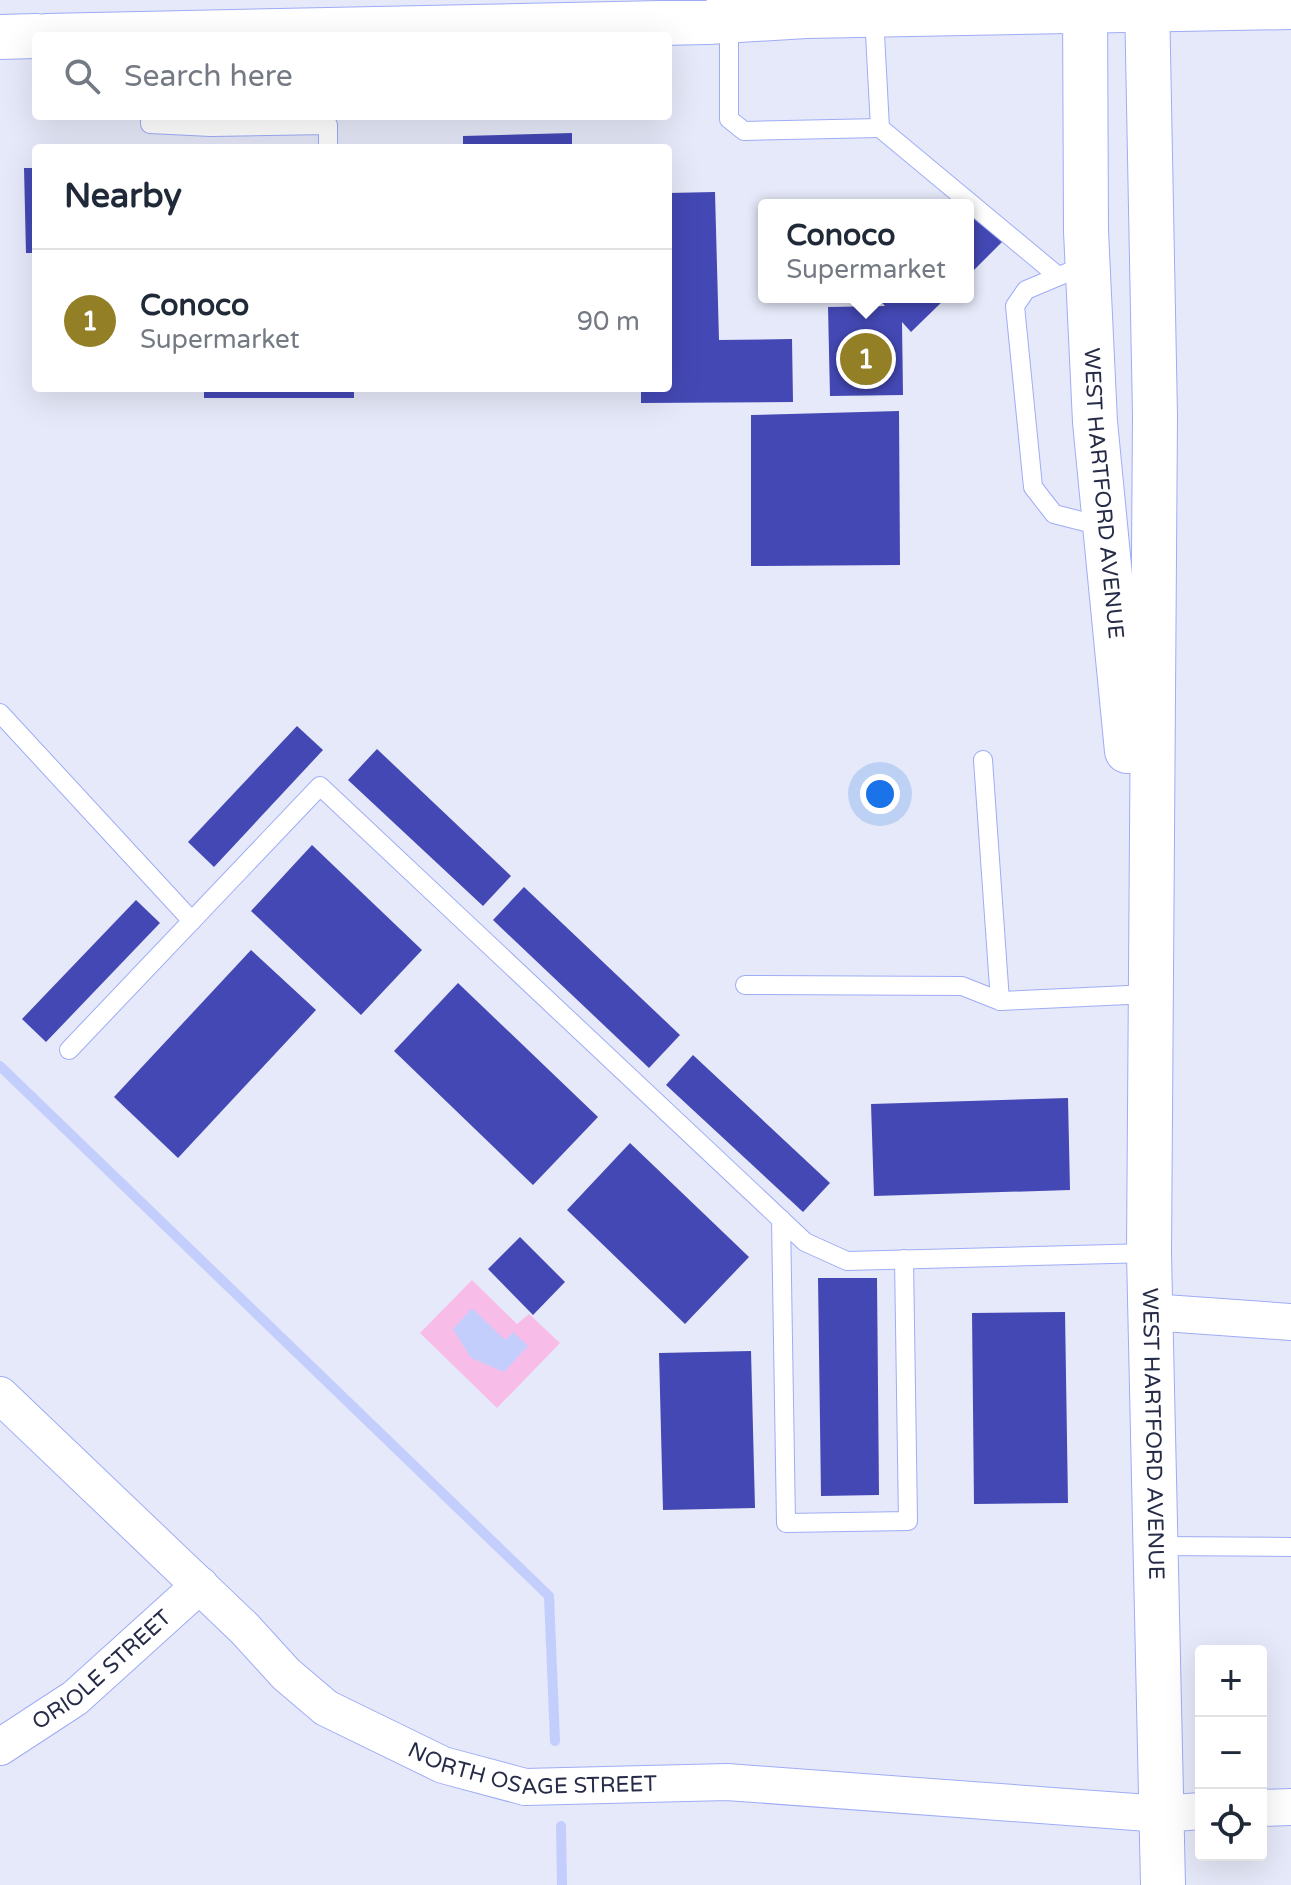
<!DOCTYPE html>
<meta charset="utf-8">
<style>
:root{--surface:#fff;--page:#f2f2f3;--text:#1f2937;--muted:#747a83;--line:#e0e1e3;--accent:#937f26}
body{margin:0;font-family:"Varela Round",sans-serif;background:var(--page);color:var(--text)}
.controls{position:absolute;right:24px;bottom:24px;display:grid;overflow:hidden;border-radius:8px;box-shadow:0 8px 32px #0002}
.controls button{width:72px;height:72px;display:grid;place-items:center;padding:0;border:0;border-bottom:2px solid var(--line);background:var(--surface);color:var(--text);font:40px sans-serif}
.you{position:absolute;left:880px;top:794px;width:28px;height:28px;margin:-20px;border:6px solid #fff;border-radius:50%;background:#1a73e8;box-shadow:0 0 0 12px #1a73e833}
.badge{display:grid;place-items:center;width:52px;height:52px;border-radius:50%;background:var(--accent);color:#fff;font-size:26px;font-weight:700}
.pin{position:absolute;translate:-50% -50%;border:4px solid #fff;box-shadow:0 2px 8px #0006}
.popup{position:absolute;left:758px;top:199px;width:216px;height:104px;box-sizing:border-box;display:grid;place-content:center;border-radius:8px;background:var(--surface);filter:drop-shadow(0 2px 6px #0005);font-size:26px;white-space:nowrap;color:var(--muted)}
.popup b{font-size:30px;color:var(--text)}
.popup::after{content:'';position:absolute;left:50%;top:100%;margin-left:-16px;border:16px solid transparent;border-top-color:var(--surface)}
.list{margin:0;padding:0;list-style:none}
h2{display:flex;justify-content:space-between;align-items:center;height:104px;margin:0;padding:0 32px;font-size:34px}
h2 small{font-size:26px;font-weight:400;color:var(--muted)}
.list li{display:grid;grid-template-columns:52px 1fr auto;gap:24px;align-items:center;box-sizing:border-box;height:144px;padding:0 32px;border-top:2px solid var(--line)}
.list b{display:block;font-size:30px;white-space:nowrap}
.list p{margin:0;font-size:26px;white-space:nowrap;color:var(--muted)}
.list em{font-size:26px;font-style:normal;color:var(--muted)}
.icon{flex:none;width:44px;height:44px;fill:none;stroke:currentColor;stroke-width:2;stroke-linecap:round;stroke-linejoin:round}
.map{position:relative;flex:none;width:1291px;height:1885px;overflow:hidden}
.search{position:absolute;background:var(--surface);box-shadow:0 8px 32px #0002;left:32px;top:32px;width:640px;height:88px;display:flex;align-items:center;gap:20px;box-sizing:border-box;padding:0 28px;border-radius:8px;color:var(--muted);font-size:30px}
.panel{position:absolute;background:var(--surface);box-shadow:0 8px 32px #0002;left:32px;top:144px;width:640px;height:248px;border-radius:8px}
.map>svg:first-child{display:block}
.green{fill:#f8bce8}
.water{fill:#c4cefd}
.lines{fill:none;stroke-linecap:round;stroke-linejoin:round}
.stream{stroke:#c4cefd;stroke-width:10}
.building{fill:#4448b4}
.service-casing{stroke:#9facf6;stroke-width:20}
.minor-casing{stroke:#9facf6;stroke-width:38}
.tertiary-casing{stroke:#9facf6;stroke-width:46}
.secondary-casing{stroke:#9facf6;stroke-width:46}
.service{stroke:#fff;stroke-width:18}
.minor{stroke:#fff;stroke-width:36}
.tertiary{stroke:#fff;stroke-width:44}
.secondary{stroke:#fff;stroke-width:44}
.labels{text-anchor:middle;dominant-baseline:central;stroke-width:8;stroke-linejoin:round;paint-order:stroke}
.street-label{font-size:22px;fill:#262b48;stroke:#e6e9f9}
</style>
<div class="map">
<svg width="1291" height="1885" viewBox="0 0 1291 1885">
<rect width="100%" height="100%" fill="#e6e9f9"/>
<path class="green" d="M472,1280L517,1324L529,1314L560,1343L497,1408L420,1333Z"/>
<path class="water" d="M472,1308L505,1340L513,1332L528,1346L504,1372L471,1358L453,1329Z"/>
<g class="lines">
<g class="stream">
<path d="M0,1066L549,1596L555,1741"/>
<path d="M561,1826L562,1885"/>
</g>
</g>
<g class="building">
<path d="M572,133V148H463V136Z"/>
<path d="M24,168H36V253H26Z"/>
<path d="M715,192L719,340L792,339L793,402L641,403V388H668V193Z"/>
<path d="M968,206L1003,241L968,276Z"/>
<path d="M877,297H947L911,332L902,322L903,395L830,396L828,307L885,306Z"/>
<rect x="204" y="388" width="150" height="10"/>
<path d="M899,411L900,565L751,566V415Z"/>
<path d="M297,726L323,750L214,867L188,842Z"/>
<path d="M377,749L511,876L483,906L348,780Z"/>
<path d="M312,845L422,950L361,1015L251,911Z"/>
<path d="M524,887L680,1035L649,1068L493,920Z"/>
<path d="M136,900L160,923L46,1042L22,1019Z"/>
<path d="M251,950L316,1010L178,1158L114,1097Z"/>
<path d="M458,983L598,1117L533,1185L394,1051Z"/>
<path d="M693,1055L830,1183L803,1212L666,1085Z"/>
<path d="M1068,1098L1070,1190L874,1196L871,1104Z"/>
<path d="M630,1143L749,1257L685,1324L567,1210Z"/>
<path d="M520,1237L565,1282L533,1315L488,1269Z"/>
<path d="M818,1278H877L879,1495L821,1496Z"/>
<path d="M1065,1312L1068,1503L974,1504L972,1313Z"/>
<path d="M751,1351L755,1508L663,1510L659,1353Z"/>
</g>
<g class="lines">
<g class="service-casing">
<g id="service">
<path d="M874,15L880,128L1058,276"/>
<path d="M729,21V119L744,131L880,128"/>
<path d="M150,116V124L211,127L328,125V148"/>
<path d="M1088,264L1026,290L1015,306L1033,487L1054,514L1105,527"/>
<path d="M0,713L192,921"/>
<path d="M983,760L1000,1001"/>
<path d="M745,985L962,986L1000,1001L1149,994"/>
<path d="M69,1050L320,786L805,1242L847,1261L1149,1253"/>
<path d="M781,1219L786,1523L908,1521L904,1259"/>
<path d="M1155,1546L1291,1547"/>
</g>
</g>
<g class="minor-casing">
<g id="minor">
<path d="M1150,1312L1291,1322"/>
<path id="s1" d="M0,1395L245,1629L286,1674L326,1708L443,1765L525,1787L727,1782L1162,1814L1201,1811"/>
<path id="s2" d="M0,1747L75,1698L200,1585"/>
<path d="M1261,1808L1291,1807"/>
</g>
</g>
<g class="tertiary-casing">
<path id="tertiary" d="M806,16L1291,7"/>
</g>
<g class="secondary-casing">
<g id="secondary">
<path id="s3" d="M1085,0L1086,231L1095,422L1127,751"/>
<path id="s4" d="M1147,0L1155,416L1149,1253L1163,1885"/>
<path d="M47,36L708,22L806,16"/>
<path d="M0,37L36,36"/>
</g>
</g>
<use href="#service" class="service"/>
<use href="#minor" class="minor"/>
<use href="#tertiary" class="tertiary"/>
<use href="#secondary" class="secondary"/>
</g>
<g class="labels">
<g class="street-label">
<text stroke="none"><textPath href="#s3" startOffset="494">WEST HARTFORD AVENUE</textPath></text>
<text stroke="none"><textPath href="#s4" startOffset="1434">WEST HARTFORD AVENUE</textPath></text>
<text stroke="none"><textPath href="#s2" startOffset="128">ORIOLE STREET</textPath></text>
<text stroke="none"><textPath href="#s1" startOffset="672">NORTH OSAGE STREET</textPath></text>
</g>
</g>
</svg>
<div class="controls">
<button>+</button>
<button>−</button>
<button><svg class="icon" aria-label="locate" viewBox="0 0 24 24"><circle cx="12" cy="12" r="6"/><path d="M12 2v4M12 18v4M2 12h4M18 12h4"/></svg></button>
</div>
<div class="you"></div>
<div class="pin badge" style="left:866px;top:359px">1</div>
<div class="popup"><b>Conoco</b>Supermarket</div>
<div class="search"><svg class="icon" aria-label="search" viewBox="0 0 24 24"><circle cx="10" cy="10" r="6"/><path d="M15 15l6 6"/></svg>Search here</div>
<section class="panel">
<h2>Nearby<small></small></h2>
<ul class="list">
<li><span class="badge">1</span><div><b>Conoco</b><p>Supermarket</p></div><em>90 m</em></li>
</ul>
</section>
</div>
